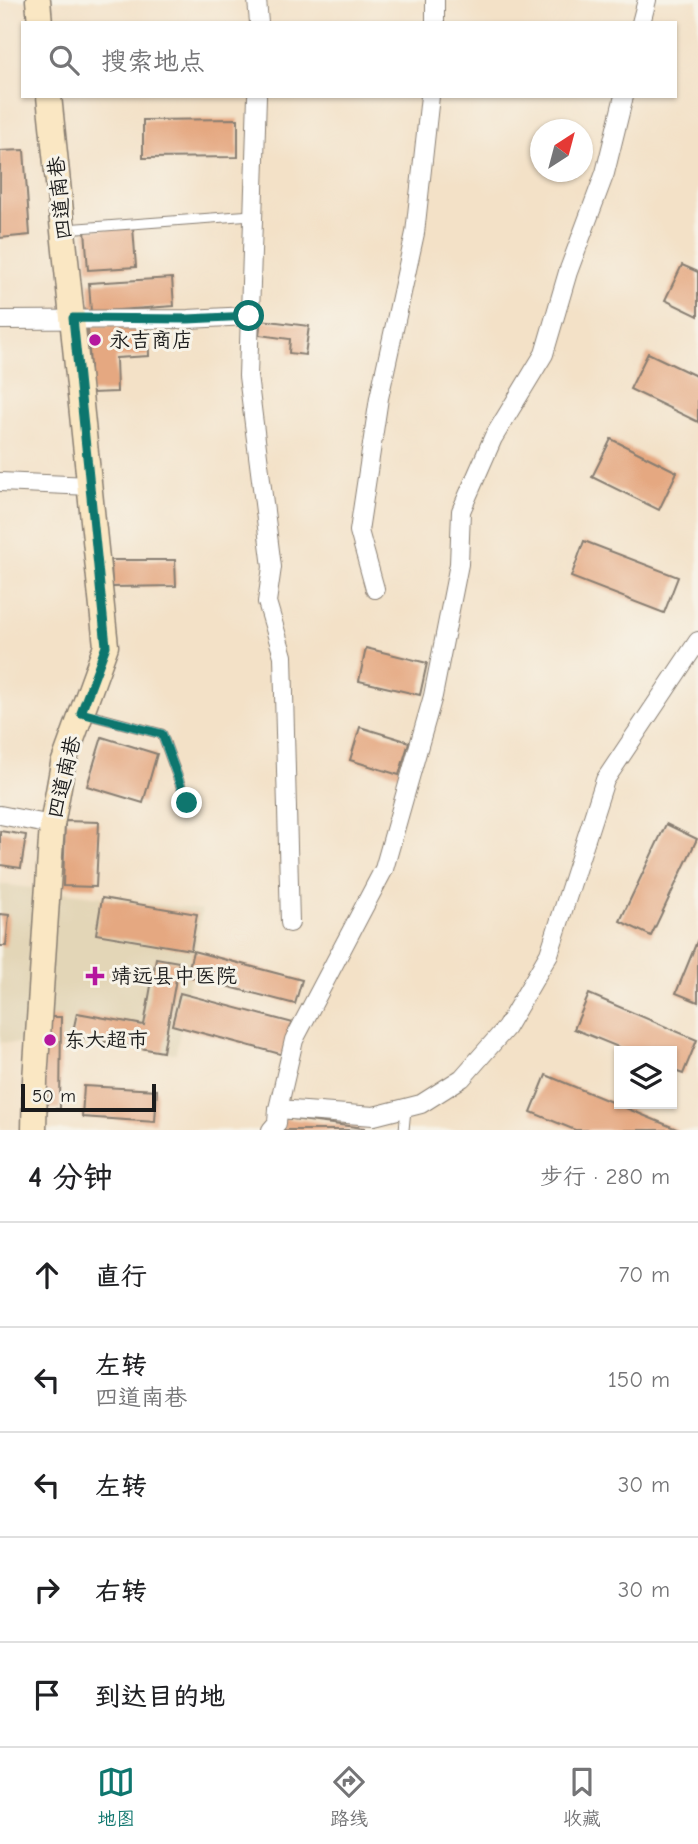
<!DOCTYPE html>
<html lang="zh">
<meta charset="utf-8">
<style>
:root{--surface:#fff;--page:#f6f6f6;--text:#202124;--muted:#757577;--line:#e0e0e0;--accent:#0f766e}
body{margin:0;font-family:"Comic Neue","LXGW WenKai TC",sans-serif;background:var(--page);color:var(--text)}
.controls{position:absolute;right:21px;bottom:21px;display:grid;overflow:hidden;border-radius:0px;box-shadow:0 2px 5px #0004}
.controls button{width:63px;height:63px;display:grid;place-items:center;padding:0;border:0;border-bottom:2px solid var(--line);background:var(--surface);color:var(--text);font:35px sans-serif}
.compass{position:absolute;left:530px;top:119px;width:63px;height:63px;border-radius:50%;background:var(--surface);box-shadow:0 2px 5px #0004;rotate:36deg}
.scale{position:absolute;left:21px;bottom:18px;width:135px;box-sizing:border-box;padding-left:7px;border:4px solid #1c1c1c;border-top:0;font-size:19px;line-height:24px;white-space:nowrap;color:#1c1c1c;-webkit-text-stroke:5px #f7f3e8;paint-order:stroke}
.stop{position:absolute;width:21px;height:21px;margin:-16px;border:5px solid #0f766e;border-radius:50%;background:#fff}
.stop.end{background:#0f766e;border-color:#fff;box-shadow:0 2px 7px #0008}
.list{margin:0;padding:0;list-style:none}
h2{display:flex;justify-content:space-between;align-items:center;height:91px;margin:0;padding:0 28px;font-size:30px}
h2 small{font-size:23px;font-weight:400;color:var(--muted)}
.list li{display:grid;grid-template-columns:46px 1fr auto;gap:21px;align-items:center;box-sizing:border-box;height:105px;padding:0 28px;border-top:2px solid var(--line)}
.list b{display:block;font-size:26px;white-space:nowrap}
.list p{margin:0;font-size:23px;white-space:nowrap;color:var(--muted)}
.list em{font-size:23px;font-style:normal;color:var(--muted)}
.icon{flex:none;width:38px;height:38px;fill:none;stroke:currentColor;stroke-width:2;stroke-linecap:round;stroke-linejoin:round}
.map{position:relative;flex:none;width:698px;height:1130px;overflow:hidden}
.search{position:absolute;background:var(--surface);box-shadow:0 2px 5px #0004;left:21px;right:21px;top:21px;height:77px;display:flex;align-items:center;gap:18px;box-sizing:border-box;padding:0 24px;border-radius:0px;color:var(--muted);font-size:26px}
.sheet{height:616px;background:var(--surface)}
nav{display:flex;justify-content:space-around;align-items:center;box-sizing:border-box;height:98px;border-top:2px solid var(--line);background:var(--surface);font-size:19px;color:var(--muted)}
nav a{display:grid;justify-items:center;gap:4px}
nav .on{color:var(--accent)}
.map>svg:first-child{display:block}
.built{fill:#e3d6b7}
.building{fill:#e5a881}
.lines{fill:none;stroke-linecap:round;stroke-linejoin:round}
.lane-casing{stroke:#887e72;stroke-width:11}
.street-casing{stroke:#887e72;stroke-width:20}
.secondary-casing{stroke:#887e72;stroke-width:27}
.lane{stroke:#fff;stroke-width:9}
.street{stroke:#fff;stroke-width:18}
.secondary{stroke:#fae7c3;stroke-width:24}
.route{stroke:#0f766e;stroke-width:9}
.poi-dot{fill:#b5179e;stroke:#f7f3e8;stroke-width:2.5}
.labels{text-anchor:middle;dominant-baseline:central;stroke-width:6;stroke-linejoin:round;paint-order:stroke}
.street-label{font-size:21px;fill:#1c1c1c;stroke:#f7f3e8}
.poi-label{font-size:21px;fill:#1c1c1c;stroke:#f7f3e8;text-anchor:start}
</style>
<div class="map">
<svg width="698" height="1130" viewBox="0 0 698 1130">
<rect width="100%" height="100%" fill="#f7f3e8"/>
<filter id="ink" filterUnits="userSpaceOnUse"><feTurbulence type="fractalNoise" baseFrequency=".0143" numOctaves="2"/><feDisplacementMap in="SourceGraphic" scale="14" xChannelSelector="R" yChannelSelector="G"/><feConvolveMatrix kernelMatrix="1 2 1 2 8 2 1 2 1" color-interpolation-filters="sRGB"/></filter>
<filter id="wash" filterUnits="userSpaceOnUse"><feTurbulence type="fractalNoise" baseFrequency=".00686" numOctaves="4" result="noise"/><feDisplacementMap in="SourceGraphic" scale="28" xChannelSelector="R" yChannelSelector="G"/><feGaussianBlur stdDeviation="1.57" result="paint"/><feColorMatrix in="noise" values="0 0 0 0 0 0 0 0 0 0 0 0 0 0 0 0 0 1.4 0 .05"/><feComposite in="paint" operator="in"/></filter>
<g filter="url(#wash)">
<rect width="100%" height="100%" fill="#f3e1c7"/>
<path class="built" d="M0,884L202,910L176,1053L68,1048L0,1042Z"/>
<g id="blocks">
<g class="building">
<path d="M238,119V157L143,158V120Z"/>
<path d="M24,150L30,235L0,238V151Z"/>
<path d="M133,227L136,267L88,270L85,230Z"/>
<path d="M682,265L698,272V316L665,300Z"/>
<path d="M172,278L174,306L91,312L89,283Z"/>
<path d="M261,320L309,326L305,355L289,353L290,339L259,335Z"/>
<path d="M148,324L149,356L116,358L117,392L91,393L88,326Z"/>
<path d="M648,353L698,377V422L630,389Z"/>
<path d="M611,439L677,472L659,510L592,477Z"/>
<path d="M584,541L678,577L664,613L571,577Z"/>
<path d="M111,560H175L176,586L112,587Z"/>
<path d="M366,648L427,663L420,695L359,681Z"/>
<path d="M360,727L409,742L399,775L350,760Z"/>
<path d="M102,737L157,754L143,803L87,786Z"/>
<path d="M65,821L99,822L96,887L63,886Z"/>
<path d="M666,824L697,839L651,936L620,921Z"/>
<path d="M0,831L26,835L21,868L0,865Z"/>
<path d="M102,898L197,914L191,950L96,934Z"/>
<path d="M0,914L9,915L6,946H0Z"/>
<path d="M698,939V1002L676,993Z"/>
<path d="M193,951L302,980L295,1004L187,976Z"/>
<path d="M156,958L179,962L163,1052L72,1036L77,1013L144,1025Z"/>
<path d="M180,993L293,1023L284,1055L172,1025Z"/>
<path d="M589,994L697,1040L683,1074L672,1070V1051H628L574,1029Z"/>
<path d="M45,1017H61L60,1109H43Z"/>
<path d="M546,1075L679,1130H575L531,1112Z"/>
<path d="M84,1086L157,1090L155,1122L82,1117Z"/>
<path d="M284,1118L364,1128V1130H282Z"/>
</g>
</g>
</g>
<g filter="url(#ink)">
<use href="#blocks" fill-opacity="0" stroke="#887e72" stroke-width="2"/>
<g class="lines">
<g class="lane-casing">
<g id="lane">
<path d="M65,229L252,215"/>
<path d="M82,713L162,734L187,803"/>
<path d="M404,1130L406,1109"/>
</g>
</g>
<g class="street-casing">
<g id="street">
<path d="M257,0L259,23"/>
<path d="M435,23V0"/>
<path d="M641,23L647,0"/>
<path d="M257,96L248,376L272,567L267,602L283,656L290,923"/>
<path d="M0,320L188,319L249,316"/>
<path d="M0,482L90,486"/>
<path d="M375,589L359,531L379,398L415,233L430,96"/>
<path d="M0,815L52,825"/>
<path d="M278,1109L374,1116L421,1104L462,1078L506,1028L549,954L605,780L698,641"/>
<path d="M271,1130L277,1123L278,1109L294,1040L384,869L433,696L459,564L461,511L493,438L544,354L568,272L605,173L624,96"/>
</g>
</g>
<g class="secondary-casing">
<g id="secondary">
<path d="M38,0L40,23"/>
<path d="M34,1130L35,1080L52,825L63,764L106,646L49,96"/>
</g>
</g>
<use href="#lane" class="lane"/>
<use href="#street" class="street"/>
<use href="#secondary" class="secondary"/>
</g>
</g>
<g class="lines" filter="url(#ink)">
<path class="route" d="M187,803L162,734L81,713L106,646L73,318L188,319L249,316"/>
</g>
<g class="poi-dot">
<circle cx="95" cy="340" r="7"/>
<path d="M91.5 965.5h7v7h7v7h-7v7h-7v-7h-7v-7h7z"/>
<circle cx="50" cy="1040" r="7"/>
</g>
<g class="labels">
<g class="street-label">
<text transform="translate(60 198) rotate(-96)">四道南巷</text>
<text transform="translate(64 777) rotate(-77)">四道南巷</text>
</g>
<g class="poi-label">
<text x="109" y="340">永吉商店</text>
<text x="111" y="976">靖远县中医院</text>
<text x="64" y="1040">东大超市</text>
</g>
</g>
</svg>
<div class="controls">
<button><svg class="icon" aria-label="layers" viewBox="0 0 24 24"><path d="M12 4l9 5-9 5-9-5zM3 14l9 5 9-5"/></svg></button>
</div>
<svg class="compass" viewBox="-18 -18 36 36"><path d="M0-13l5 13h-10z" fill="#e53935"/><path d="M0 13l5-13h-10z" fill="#757577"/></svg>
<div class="scale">50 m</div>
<div class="stop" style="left:249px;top:316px"></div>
<div class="stop end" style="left:187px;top:803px"></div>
<div class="search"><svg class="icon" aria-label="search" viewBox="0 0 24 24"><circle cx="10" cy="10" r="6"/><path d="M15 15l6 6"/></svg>搜索地点</div>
</div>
<section class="sheet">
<h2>4 分钟<small>步行 · 280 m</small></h2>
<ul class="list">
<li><svg class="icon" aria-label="ahead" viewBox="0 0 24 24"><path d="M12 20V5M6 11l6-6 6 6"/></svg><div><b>直行</b></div><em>70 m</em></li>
<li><svg class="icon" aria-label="left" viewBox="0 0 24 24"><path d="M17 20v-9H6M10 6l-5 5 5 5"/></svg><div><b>左转</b><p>四道南巷</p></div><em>150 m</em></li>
<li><svg class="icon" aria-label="left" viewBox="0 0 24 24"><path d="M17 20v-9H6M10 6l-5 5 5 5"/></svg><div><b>左转</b></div><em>30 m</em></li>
<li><svg class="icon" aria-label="right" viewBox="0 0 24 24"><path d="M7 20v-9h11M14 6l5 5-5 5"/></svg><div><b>右转</b></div><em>30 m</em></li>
<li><svg class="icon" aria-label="arrive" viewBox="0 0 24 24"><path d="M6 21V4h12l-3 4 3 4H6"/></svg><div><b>到达目的地</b></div></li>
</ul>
</section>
<nav>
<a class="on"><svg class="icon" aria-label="map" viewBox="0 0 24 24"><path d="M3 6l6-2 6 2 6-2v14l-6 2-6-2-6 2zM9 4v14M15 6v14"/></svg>地图</a>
<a><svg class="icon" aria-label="directions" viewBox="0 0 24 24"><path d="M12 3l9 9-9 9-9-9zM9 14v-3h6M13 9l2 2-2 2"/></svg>路线</a>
<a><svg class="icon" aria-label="saved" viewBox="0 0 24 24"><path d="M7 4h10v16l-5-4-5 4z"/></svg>收藏</a>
</nav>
